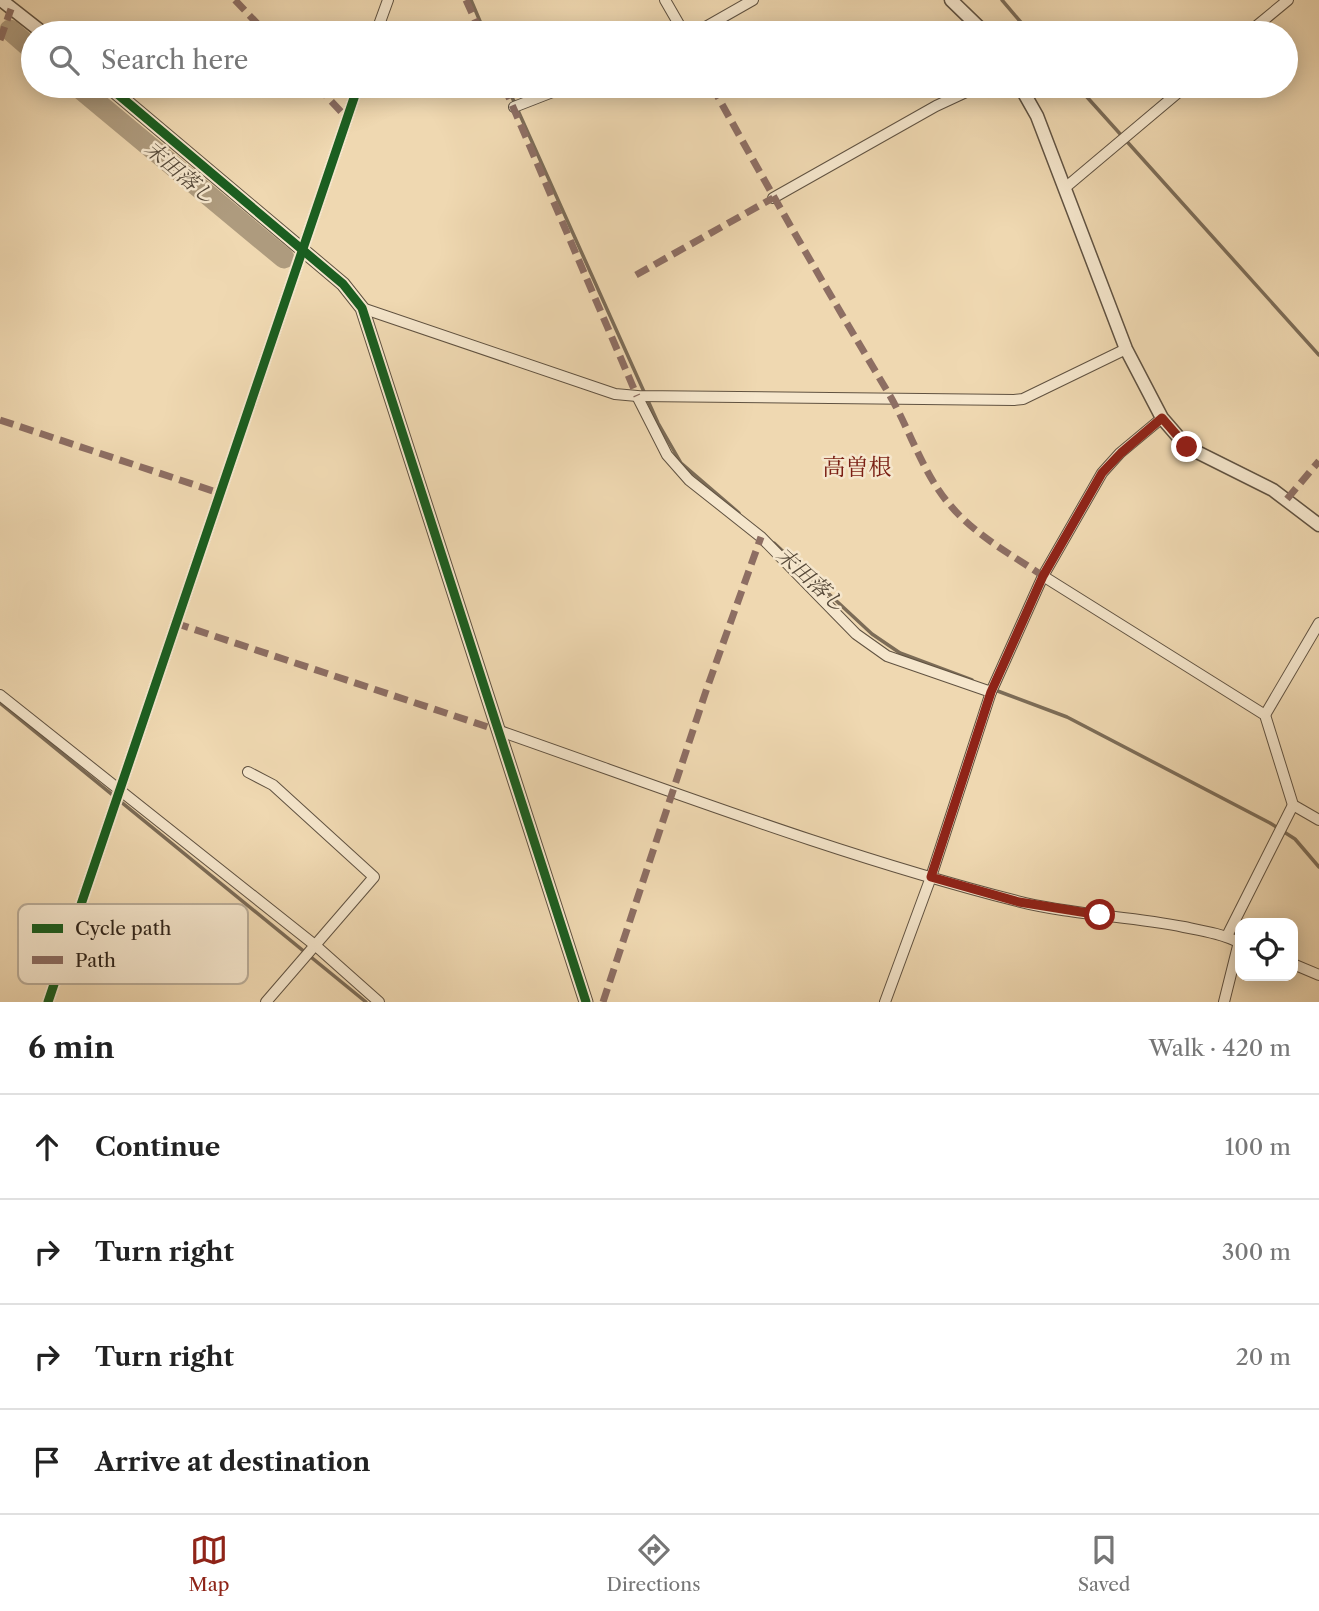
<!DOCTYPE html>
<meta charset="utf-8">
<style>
:root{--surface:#fff;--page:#f2f2f2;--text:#222;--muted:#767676;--line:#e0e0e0;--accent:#8f2418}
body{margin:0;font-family:"Libre Caslon Text","Noto Serif JP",serif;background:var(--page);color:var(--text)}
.controls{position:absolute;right:21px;bottom:21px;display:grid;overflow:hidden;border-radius:14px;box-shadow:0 4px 18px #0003}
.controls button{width:63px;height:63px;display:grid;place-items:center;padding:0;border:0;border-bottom:2px solid var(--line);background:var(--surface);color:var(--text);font:35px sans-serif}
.stop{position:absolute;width:21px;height:21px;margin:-16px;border:5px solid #8f2418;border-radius:50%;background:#fff}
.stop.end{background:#8f2418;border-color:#fff;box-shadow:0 2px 7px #0008}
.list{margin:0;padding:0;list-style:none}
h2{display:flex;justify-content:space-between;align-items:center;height:91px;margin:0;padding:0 28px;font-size:30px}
h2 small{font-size:23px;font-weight:400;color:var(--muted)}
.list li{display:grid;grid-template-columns:46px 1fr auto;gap:21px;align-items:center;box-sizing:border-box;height:105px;padding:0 28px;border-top:2px solid var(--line)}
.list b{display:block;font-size:26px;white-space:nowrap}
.list em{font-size:23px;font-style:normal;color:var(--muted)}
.icon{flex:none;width:38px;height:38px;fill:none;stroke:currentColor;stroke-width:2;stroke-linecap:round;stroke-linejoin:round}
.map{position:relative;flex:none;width:1319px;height:1002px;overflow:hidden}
.search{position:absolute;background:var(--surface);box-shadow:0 4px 18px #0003;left:21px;right:21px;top:21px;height:77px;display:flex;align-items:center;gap:18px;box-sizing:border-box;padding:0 24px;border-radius:38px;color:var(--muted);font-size:26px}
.sheet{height:511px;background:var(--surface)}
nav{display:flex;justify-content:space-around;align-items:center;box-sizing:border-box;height:98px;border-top:2px solid var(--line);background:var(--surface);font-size:19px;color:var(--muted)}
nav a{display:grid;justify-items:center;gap:4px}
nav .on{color:var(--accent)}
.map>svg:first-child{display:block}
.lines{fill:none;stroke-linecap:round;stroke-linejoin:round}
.stream{stroke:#7c6c57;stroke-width:3.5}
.river{stroke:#ae9b7e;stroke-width:21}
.minor-casing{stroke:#605241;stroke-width:12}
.tertiary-casing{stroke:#605241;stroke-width:15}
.minor{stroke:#f5e6cc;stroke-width:10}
.tertiary{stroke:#f5e6cc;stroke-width:12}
.quiet{stroke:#8d6e63;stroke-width:7;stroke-dasharray:14 7;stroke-linecap:butt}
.cycleway-casing{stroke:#f5e6cc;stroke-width:13}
.cycleway{stroke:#1b5e20;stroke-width:9}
.route{stroke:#8f2418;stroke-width:9}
.labels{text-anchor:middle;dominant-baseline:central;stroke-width:5;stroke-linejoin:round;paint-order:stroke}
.water-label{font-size:21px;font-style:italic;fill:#564939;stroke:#f5e6cc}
.quarter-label{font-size:23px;fill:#7a1f14;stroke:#f5e6cc}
.key{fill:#f5e6cc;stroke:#baac97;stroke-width:2}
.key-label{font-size:19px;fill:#31261c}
</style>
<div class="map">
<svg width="1319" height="1002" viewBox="0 0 1319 1002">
<rect width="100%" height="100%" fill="#efd8b1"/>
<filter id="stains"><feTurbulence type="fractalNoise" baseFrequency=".00286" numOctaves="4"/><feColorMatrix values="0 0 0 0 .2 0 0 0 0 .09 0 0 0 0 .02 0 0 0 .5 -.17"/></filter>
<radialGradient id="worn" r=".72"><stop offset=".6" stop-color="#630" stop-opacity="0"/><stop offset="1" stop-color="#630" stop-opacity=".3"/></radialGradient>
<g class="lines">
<g class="stream">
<path d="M471,0L485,33"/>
<path d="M1002,0L1030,33"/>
<path d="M507,86L658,423L681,463L739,513"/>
<path d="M1077,86L1319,355"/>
<path d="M774,543L872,634L900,653L972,680"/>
<path d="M995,690L1067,717L1270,823L1295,839L1319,867"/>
<path d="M0,703L366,1002"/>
</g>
<g class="river">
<path d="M10,30L33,50"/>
<path d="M77,86L284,258"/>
</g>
<g class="minor-casing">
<g id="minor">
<path d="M665,0L684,33"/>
<path d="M376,33L388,0"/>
<path d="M695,33L753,0"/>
<path d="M1248,33L1288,0"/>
<path d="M514,107L568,86"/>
<path d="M1066,187L1186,86"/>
<path d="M773,198L936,106L979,86"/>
<path d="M362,308L615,394L637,396L1014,400L1023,399L1126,349"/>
<path d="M637,396L667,455L689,480L761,537L856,634L887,656L991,692"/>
<path d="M1043,576L1265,715L1293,805L1319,820"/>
<path d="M0,695L316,946L379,1002"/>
<path d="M1265,715L1319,623"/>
<path d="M497,730C669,790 840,856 1017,901C1072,915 1129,916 1184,927C1204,931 1223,934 1240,943"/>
<path d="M248,772L273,785L374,877L266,1002"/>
<path d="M1227,936L1293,805"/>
<path d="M1293,964L1319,975"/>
<path d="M48,1002L358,86"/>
<path d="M885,1002L931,877L991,692L1043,576L1102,473L1120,453L1162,418"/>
<path d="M1224,1002L1239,942"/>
</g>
</g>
<g class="tertiary-casing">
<g id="tertiary">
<path d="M1,0L43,33"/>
<path d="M951,0L985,33"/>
<path d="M108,86L343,284L362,308L586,1002"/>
<path d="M1020,86L1037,116L1126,349L1162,418L1187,447L1273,490L1319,525"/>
</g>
</g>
<use href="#minor" class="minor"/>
<use href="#tertiary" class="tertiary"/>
<g class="quiet">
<path d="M235,0L266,33"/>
<path d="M466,0L481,33"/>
<path d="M0,40L11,9"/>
<path d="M317,86L347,118"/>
<path d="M504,86L637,396"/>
<path d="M712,86C769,190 828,292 889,394C910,430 923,474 950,505C975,535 1012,555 1043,576"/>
<path d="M636,275L773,198"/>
<path d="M0,420L219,493"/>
<path d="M1287,499L1319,461"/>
<path d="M175,623L497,730"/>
<path d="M603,1002L706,691L761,537"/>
</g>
<g class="cycleway-casing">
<g id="cycleway">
<path d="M108,86L343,284L362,308L586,1002"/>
<path d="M48,1002L358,86"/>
</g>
</g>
<use href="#cycleway" class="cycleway"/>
</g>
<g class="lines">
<path class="route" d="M1100,915L1019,902L931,877L991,692L1043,576L1102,473L1121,453L1162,418L1187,447"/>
</g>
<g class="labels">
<g class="water-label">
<text transform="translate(180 172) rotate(40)">末田落し</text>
<text transform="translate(811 579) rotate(42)">末田落し</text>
</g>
<g class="quarter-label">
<text x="857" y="467">高曽根</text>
</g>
</g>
<rect x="18" y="904" width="230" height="80" rx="10" class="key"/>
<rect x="32" y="924" width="31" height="9" fill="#1b5e20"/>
<rect x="32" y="956" width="31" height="8" fill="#8d6e63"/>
<g class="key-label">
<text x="75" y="935">Cycle path</text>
<text x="75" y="967">Path</text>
</g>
<rect width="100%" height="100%" filter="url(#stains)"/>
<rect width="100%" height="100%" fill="url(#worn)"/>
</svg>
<div class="controls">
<button><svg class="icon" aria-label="locate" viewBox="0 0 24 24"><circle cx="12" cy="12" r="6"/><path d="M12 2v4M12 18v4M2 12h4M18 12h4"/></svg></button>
</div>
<div class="stop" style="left:1100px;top:915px"></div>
<div class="stop end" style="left:1187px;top:447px"></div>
<div class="search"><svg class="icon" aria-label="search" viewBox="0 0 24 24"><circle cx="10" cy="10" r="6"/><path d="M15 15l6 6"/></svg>Search here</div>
</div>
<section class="sheet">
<h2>6 min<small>Walk · 420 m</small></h2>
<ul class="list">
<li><svg class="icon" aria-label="ahead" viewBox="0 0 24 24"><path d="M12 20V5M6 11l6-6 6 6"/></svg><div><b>Continue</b></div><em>100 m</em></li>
<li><svg class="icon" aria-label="right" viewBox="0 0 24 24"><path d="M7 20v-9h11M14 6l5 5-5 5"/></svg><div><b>Turn right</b></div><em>300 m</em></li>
<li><svg class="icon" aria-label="right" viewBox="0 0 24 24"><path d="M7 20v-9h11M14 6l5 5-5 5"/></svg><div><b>Turn right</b></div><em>20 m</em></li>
<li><svg class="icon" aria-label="arrive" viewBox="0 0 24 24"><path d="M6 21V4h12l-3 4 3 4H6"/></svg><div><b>Arrive at destination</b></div></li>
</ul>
</section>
<nav>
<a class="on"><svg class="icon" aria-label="map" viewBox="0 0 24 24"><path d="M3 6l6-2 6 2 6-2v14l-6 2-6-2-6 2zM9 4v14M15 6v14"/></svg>Map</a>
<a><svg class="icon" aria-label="directions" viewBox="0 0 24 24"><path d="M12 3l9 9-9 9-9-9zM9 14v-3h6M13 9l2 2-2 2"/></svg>Directions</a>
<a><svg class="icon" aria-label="saved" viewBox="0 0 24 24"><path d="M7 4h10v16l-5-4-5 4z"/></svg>Saved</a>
</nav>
